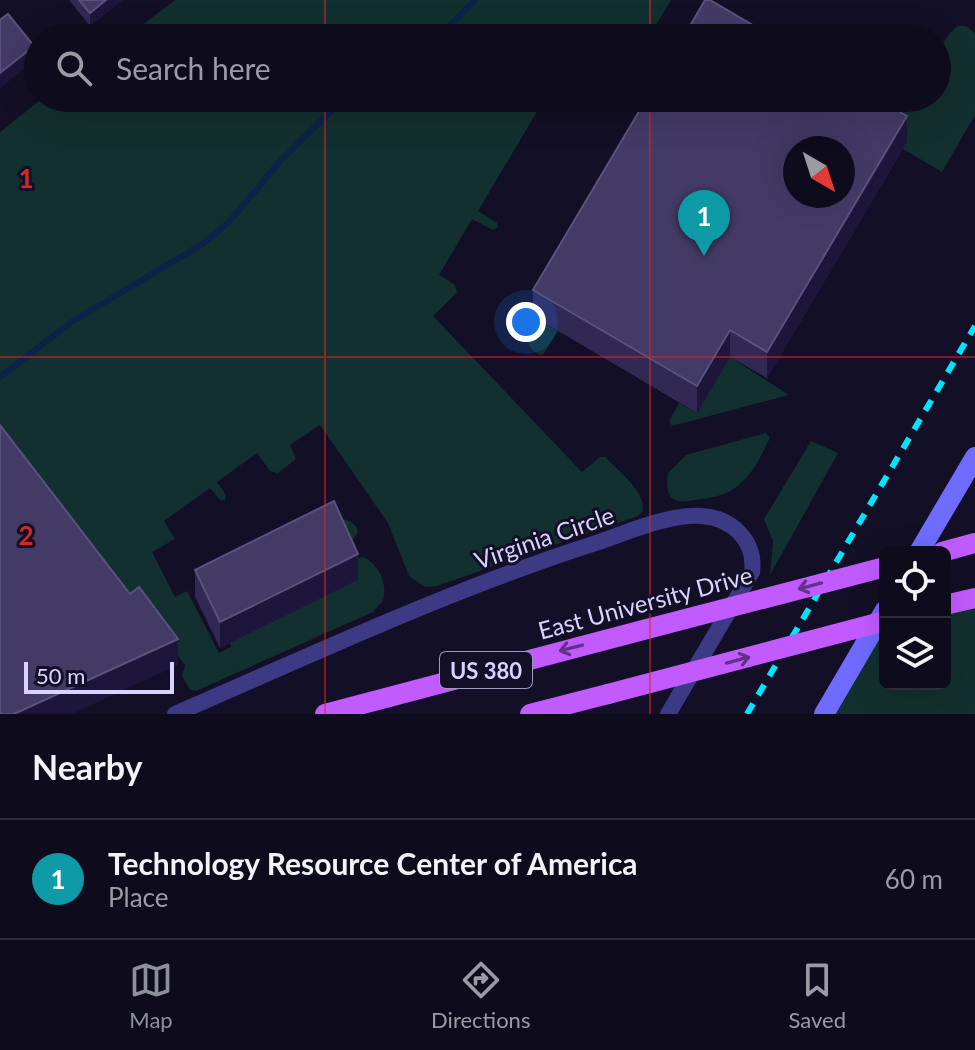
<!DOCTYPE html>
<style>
:root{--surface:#0e0b1c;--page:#171425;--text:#f1f3f6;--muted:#9b9ba3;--line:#2e2b3b;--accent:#8c9099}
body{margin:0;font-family:Lato,sans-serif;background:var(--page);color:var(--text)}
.controls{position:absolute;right:24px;bottom:24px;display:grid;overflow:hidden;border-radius:12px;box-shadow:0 8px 32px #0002}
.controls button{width:72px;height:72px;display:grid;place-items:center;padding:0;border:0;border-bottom:2px solid var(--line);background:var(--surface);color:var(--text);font:40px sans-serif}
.compass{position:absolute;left:783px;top:136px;width:72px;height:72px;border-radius:50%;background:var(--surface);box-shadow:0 8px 32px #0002;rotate:141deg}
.scale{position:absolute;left:24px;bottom:20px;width:150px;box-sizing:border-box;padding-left:8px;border:4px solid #d9d4ff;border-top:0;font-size:22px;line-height:28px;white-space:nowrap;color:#d9d4ff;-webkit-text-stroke:6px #130f26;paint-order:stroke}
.you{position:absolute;left:526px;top:322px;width:28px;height:28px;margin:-20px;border:6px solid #fff;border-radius:50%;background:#1a73e8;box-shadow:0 0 0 12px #1a73e833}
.badge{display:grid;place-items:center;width:52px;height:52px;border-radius:50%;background:var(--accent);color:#fff;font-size:26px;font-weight:700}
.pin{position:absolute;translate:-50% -66px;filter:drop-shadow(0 2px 4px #0008)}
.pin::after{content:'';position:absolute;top:42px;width:28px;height:24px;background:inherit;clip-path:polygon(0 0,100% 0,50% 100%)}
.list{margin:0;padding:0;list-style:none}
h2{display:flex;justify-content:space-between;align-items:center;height:104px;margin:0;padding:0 32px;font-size:34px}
h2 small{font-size:26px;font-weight:400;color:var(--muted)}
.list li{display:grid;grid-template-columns:52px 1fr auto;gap:24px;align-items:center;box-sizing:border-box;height:120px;padding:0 32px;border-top:2px solid var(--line)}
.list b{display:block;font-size:30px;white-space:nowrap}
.list p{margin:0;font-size:26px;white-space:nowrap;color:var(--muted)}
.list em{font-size:26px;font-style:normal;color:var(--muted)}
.icon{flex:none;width:44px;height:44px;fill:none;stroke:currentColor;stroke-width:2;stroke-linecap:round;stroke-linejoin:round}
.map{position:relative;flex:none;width:975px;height:714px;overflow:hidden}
.search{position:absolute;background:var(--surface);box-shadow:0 8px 32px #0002;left:24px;right:24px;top:24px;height:88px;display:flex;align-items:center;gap:20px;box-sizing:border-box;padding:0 28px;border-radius:44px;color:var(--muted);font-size:30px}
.sheet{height:224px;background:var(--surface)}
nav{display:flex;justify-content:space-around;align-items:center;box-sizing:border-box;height:112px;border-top:2px solid var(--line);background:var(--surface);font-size:22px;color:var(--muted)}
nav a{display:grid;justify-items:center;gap:4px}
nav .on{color:var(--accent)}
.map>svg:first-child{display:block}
.green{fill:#12302f}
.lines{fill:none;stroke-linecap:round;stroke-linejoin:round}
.stream{stroke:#0c2248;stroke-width:6}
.street{stroke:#3d3a85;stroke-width:16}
.secondary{stroke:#6f6bff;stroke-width:20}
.primary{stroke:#c25bff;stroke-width:20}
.rail{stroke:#00e5ff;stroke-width:6;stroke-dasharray:12 10;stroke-linecap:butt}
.primary-bridge{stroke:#c25bff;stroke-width:20}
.wall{fill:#312854}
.shaded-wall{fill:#1d163a}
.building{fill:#433a66;stroke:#5a527e;stroke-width:2;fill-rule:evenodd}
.oneway{stroke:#623188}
.grid{fill:none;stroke:#d62828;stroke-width:2;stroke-opacity:0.55}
.labels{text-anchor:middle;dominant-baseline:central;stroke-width:6;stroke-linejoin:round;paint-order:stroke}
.shield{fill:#130f26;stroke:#9e99be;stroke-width:2}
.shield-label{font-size:22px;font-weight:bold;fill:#d9d4ff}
.street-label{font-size:24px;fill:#d9d4ff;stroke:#130f26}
.grid-label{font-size:26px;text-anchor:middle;font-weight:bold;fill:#d62828;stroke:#130f26;stroke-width:6;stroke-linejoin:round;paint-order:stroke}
</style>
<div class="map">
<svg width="975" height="714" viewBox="0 0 975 714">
<rect width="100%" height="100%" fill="#130f26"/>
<g class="green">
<path d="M175,0H671L648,38H125Z"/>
<path d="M958,26H966L975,33V115L942,172L903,149L891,134L912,98H937C937,72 934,43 958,26Z"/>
<path d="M43,98H545L478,211L497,223L498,227L493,230L472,219L439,275L455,285L457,292L433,316L582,472L600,457H605C618,471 645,490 643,511L638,516L437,586L425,587L409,576L388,523L320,425L290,445L296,459L278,473L270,471L257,453L217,482L226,495L225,500H220L210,488L164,521L175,539L152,552L175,597L187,591L219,653L231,647L230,643L339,518C348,520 356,522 358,532L352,541L359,558L363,557C379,564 388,584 383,601L373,612L196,691L190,690L182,676L185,665L0,427V132Z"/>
<path d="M512,308L558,331L544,353L541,355L534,352L509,316Z"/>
<path d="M730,357L789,395L672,426L669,421L679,403L697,413Z"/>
<path d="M766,433L770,438C762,453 755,471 742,482C728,496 714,497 695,500C671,505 665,497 668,473L686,455Z"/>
<path d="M811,441L838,453L770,575L773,541L764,519Z"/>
<path d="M975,598V714H824L885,620V684H945V605Z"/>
</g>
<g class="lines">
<g class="stream">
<path d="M438,38L475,0"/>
<path d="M0,377L70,323L204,243L229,222L282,159L345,98"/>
</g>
<path class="street" d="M175,714C314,654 452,589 596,543C629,532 667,514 702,516C732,518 756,541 752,572L668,714"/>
<g class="secondary">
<path d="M919,552L975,457"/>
<path d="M824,714L885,610"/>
</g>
<g class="primary">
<path d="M942,552L975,543"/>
<path d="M945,605L975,598"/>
<path d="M325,714L647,629"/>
<path d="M530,714L608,694"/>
</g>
<path class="rail" d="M747,714L975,326"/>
<g class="primary-bridge">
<path d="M647,629L885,567"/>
<path d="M608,694L885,621"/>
</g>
</g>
<g class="wall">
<path d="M69,0H122L90,26Z"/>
<path d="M907,142L767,378L730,357L697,413L533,316V290Z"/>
<path d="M195,570L358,580L220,648L195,597Z"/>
</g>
<g class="shaded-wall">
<path d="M106,0H122L90,26V13Z"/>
<path d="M34,46V61L0,88V73Z"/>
<path d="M907,116V142L767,378V352Z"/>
<path d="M730,330V357L697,413V386Z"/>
<path d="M358,554V580L220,648V622Z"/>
<path d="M178,639V665L72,714H14Z"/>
</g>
<g class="building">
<path d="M79,0H106L90,13Z"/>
<path d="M705,0H710L775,38H683Z"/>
<path d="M8,14L34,46L0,73V20Z"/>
<path d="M647,98H876L907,116L767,352L730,330L697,386L533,290ZM795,148H843V196H795Z"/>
<path d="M0,425L130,594L139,587L178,639L14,714H0Z"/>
<path d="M334,501L358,554L220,622L195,570Z"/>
</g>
<defs><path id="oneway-shaft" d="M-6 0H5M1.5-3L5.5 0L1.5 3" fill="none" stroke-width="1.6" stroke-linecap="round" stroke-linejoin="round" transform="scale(2)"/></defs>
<g class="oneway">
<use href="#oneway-shaft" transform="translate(810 586) rotate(165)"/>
<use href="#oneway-shaft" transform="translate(571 648) rotate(166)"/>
<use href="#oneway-shaft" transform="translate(738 660) rotate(-15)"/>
</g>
<path class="grid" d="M325,0V38M650,0V38M325,98V714M650,98V714M0,357H975"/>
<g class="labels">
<rect class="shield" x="440" y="652" width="92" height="36" rx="6"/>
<g class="shield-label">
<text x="486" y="670">US 380</text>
</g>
<g class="street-label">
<text transform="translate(544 537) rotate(-19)">Virginia Circle</text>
<text transform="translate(645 602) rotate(-15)">East University Drive</text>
</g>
</g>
<g class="grid-label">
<text x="26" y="188">1</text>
<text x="26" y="545">2</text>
</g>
</svg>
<div class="controls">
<button><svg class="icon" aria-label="locate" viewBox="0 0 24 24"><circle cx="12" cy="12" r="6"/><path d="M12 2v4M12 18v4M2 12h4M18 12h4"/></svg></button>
<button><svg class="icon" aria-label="layers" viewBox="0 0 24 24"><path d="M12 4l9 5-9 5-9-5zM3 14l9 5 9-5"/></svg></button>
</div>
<svg class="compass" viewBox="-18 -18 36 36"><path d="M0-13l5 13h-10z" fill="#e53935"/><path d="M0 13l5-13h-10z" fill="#9b9ba3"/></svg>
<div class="scale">50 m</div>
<div class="you"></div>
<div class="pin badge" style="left:704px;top:256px;background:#0f9aa8">1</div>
<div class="search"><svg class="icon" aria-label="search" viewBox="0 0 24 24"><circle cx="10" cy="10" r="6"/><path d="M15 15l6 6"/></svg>Search here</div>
</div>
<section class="sheet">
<h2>Nearby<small></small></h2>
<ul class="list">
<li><span class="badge" style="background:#0f9aa8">1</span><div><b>Technology Resource Center of America</b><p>Place</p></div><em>60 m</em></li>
</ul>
</section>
<nav>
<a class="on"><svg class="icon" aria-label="map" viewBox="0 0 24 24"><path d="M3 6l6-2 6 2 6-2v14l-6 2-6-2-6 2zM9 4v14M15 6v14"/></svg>Map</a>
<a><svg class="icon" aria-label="directions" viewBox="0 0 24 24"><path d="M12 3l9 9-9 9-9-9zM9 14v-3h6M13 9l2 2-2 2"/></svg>Directions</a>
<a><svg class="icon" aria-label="saved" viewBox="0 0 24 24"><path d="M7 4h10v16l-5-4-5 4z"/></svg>Saved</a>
</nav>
